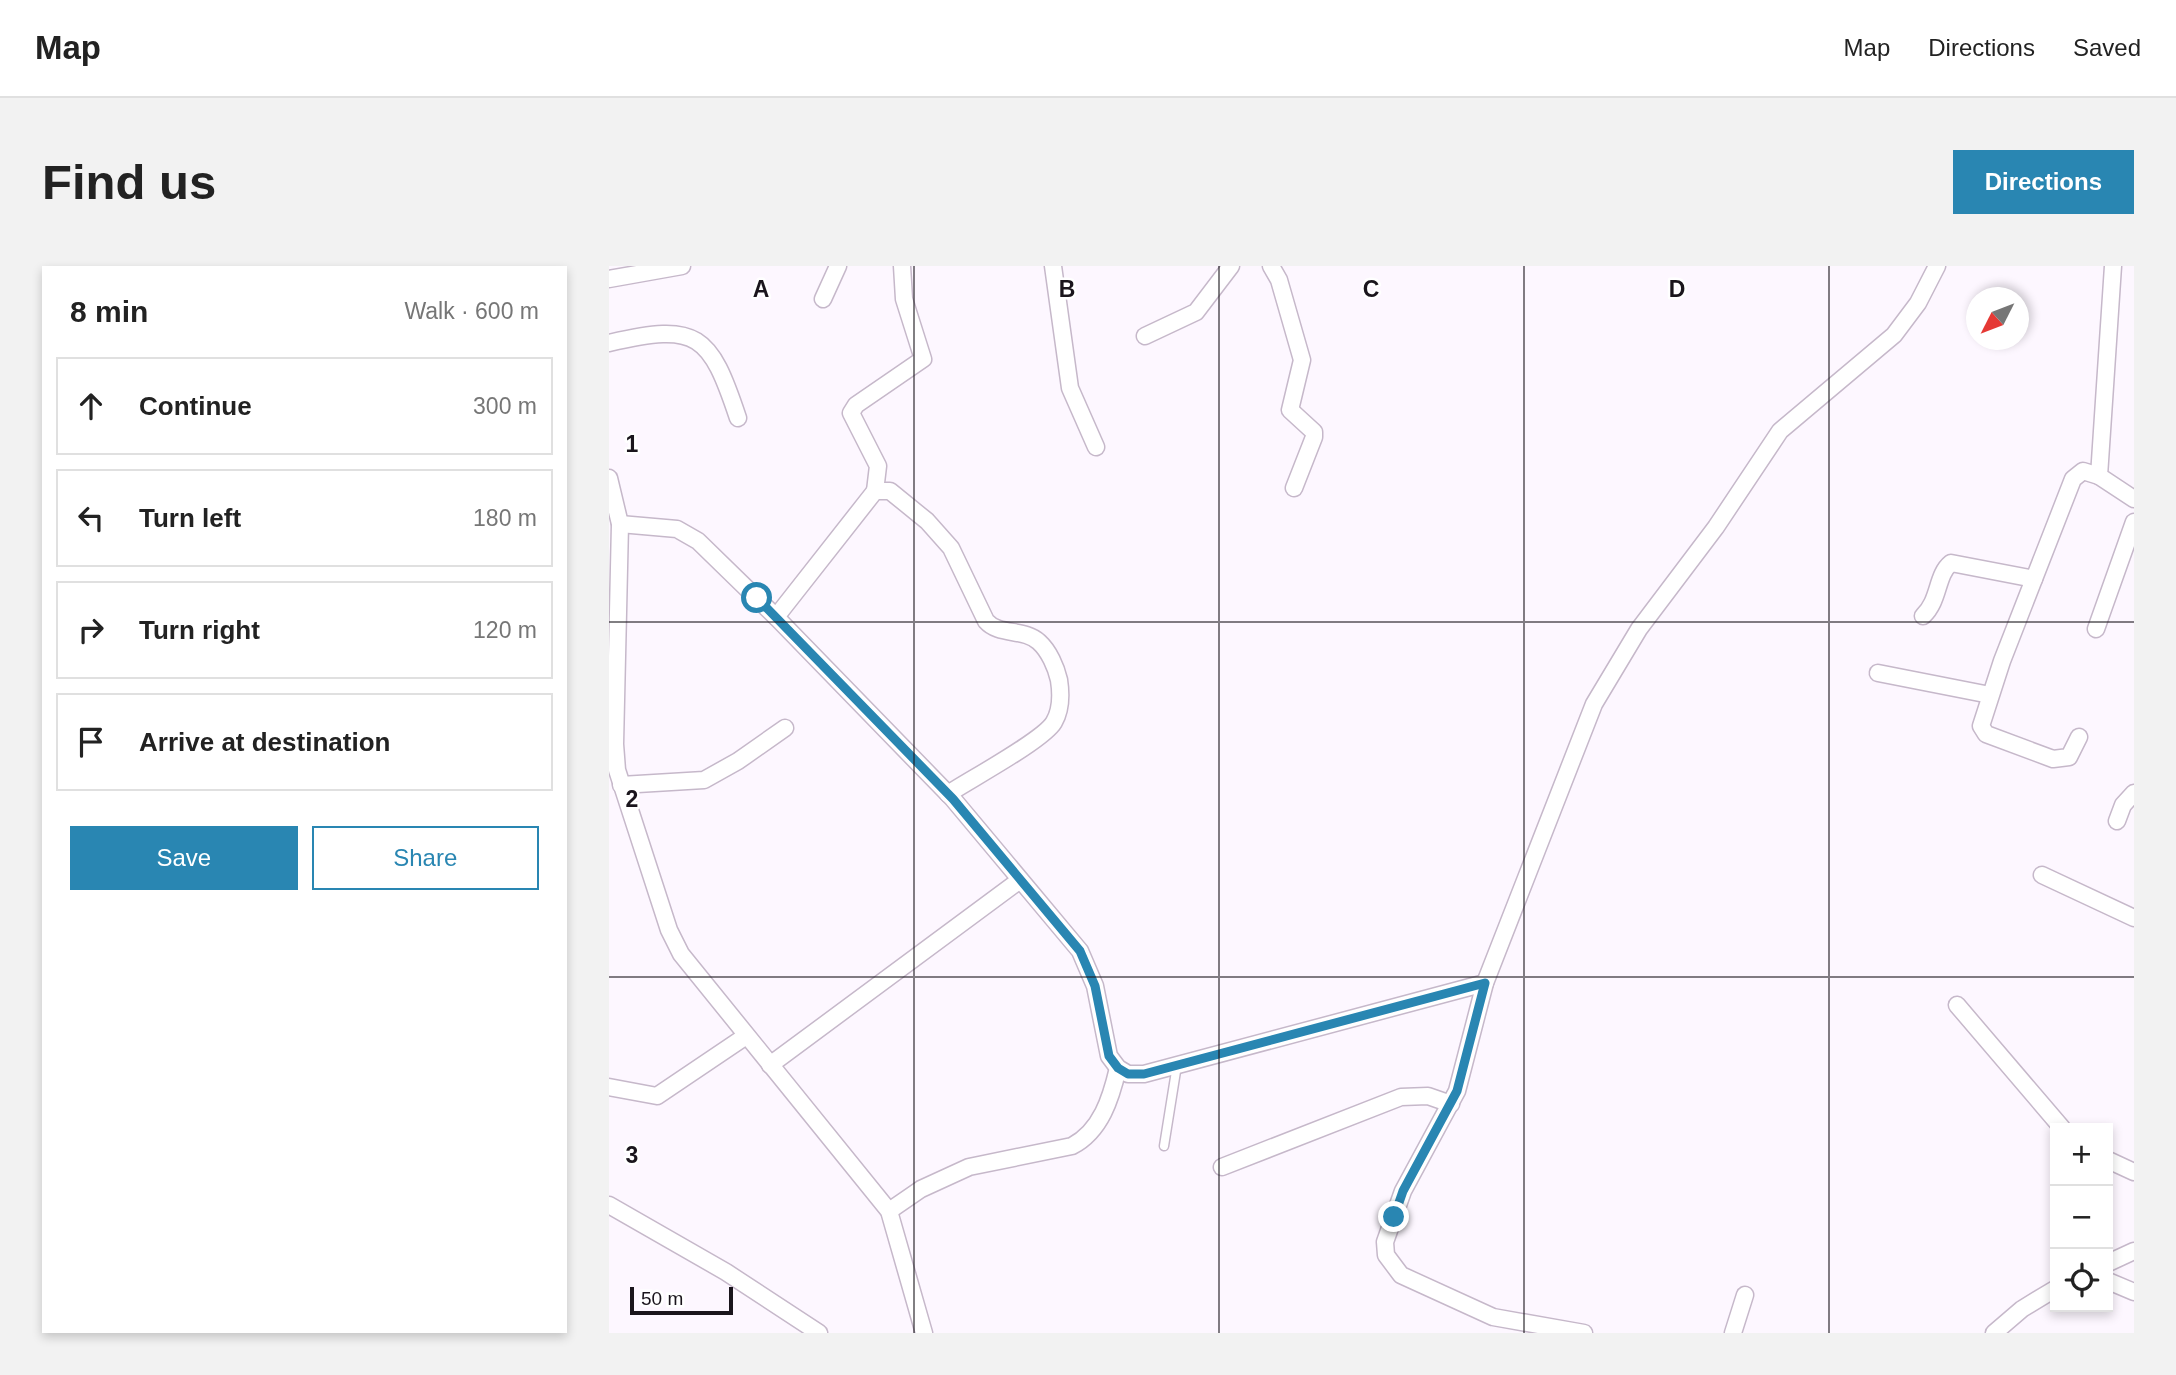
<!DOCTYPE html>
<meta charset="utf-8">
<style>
:root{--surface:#fff;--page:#f2f2f2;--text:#222;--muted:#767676;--line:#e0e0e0;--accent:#2986b2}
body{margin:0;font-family:Arial,sans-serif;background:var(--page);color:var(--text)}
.controls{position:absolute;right:21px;bottom:21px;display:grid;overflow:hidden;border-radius:0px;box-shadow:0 4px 10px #0003}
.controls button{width:63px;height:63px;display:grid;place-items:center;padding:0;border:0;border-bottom:2px solid var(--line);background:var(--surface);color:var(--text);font:35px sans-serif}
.compass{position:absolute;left:1357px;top:21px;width:63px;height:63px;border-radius:50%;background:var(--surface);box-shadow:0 4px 10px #0003;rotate:228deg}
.scale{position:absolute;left:21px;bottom:18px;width:103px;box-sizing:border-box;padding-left:7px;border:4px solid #1a151c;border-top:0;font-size:19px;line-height:24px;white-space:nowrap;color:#1a151c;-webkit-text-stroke:5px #fff;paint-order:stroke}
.stop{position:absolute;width:21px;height:21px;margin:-16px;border:5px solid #2986b2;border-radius:50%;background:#fff}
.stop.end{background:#2986b2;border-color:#fff;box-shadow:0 2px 7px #0008}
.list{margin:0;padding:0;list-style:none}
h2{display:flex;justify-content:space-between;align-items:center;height:91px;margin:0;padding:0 28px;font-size:30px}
h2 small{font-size:23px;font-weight:400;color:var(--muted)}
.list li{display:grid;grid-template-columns:46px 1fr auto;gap:21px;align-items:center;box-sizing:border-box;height:98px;margin:0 14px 14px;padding:0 14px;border:2px solid var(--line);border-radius:0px}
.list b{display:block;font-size:26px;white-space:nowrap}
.list em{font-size:23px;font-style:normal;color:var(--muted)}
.actions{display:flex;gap:14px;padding:21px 28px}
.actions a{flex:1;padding:16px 0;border:2px solid var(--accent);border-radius:0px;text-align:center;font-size:24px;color:var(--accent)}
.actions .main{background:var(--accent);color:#fff}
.icon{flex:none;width:38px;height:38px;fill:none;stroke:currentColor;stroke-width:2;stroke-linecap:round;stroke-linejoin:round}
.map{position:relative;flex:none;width:1525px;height:1067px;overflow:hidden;border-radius:0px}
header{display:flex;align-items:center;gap:42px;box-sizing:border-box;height:98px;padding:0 35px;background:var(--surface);border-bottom:2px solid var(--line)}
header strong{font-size:33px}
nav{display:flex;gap:38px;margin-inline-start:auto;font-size:24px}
.intro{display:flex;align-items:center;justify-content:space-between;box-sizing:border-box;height:168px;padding:0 42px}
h1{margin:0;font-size:49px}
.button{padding:18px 32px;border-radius:0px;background:var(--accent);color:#fff;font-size:24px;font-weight:700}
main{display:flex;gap:42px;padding:0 42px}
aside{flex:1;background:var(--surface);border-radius:0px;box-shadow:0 4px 10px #0003}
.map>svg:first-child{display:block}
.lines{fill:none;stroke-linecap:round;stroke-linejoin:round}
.lane-casing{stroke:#c6b8ca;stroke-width:11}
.street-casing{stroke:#c6b8ca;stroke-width:19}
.lane{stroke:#fff;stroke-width:8}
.street{stroke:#fff;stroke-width:16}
.route{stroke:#2986b2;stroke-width:9}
.grid{fill:none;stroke:#1a151c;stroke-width:2;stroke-opacity:0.55}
.grid-label{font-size:23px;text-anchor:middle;font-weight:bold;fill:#1a151c;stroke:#fff;stroke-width:5;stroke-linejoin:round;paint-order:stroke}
</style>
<header>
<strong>Map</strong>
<nav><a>Map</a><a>Directions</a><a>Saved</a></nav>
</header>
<div class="intro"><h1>Find us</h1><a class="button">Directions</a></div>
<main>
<aside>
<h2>8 min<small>Walk · 600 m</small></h2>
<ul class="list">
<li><svg class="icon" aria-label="ahead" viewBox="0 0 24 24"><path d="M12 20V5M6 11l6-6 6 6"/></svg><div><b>Continue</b></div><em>300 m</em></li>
<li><svg class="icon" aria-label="left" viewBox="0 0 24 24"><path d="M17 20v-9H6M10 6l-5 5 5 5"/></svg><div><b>Turn left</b></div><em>180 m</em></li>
<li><svg class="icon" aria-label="right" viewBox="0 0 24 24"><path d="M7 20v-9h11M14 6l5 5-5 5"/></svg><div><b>Turn right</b></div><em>120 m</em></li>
<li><svg class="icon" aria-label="arrive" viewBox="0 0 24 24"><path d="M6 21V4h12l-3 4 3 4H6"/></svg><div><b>Arrive at destination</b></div></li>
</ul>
<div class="actions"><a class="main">Save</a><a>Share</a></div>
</aside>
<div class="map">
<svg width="1525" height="1067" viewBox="0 0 1525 1067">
<rect width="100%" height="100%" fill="#fdf7ff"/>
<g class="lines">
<g class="lane-casing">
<path id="lane" d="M555,880L568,799"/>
</g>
<g class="street-casing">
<g id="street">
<path d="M444,0L461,122L487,181"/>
<path d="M662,0L670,14L693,94L681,144L705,166V171L685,222"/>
<path d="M1504,0L1490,210L1525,233"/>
<path d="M0,13L73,0"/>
<path d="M214,33L229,0"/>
<path d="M536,70L587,46L622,0"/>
<path d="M0,77C89,56 101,68 129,152"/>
<path d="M0,212L11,258L6,478L8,504L60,664L72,688L280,945L315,1067"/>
<path d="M266,225L269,200L242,147L247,139L314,93L295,33L293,0"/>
<path d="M11,258L68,263L89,275L167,351L344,533L471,685L486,720L500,790L509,802L519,808H535L876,717"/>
<path d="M1314,350C1331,334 1327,309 1342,297L1425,313"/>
<path d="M167,351L266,225H281L318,255L342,282L377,355C390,370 415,362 430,376C440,385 447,401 450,414C452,427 452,444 445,456C435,474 360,514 339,528"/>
<path d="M1487,363L1525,256"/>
<path d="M1269,407L1381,429"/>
<path d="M1470,471L1460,491L1444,493L1377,468L1372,460L1393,395L1464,213L1474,205L1490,210"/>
<path d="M12,519L95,514L129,495L176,462"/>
<path d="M1508,555L1514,539L1525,527"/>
<path d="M1433,609L1525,652"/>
<path d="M1348,739L1453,862"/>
<path d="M161,799L411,614"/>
<path d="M0,821L48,830L137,770"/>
<path d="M1499,894L1525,906"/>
<path d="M613,901L792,831L819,830L842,838"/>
<path d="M0,939L117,1006L210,1067"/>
<path d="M280,945L312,923L360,901L463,880C492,865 502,832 509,802"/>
<path d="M1499,997L1525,985"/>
<path d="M1499,1015L1525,1026"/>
<path d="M975,1067L884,1051L792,1009L777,989L776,976L794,925L848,825L876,717L985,438L1030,363L1107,261L1171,165L1285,69L1309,37L1328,0"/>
<path d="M1124,1067L1136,1029"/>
<path d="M1385,1067L1413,1043L1446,1023"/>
</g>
</g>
<use href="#lane" class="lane"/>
<use href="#street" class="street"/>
</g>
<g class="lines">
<path class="route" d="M148,332L344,533L471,685L486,720L500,790L509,802L519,808H535L876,717L848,825L794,925L785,951"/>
</g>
<path class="grid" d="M305,0V1067M610,0V1067M915,0V1067M1220,0V1067M0,356H1525M0,711H1525"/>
<g class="grid-label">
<text x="152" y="31">A</text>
<text x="458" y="31">B</text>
<text x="762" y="31">C</text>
<text x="1068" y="31">D</text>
<text x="23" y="186">1</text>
<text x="23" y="541">2</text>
<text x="23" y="897">3</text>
</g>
</svg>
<div class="controls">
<button>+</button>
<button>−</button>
<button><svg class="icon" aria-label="locate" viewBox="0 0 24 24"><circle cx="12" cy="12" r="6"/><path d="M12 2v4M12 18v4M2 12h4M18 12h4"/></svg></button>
</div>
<svg class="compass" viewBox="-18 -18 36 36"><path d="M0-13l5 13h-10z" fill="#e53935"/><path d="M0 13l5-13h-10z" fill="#767676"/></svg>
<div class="scale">50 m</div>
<div class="stop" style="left:148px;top:332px"></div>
<div class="stop end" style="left:785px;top:951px"></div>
</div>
</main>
